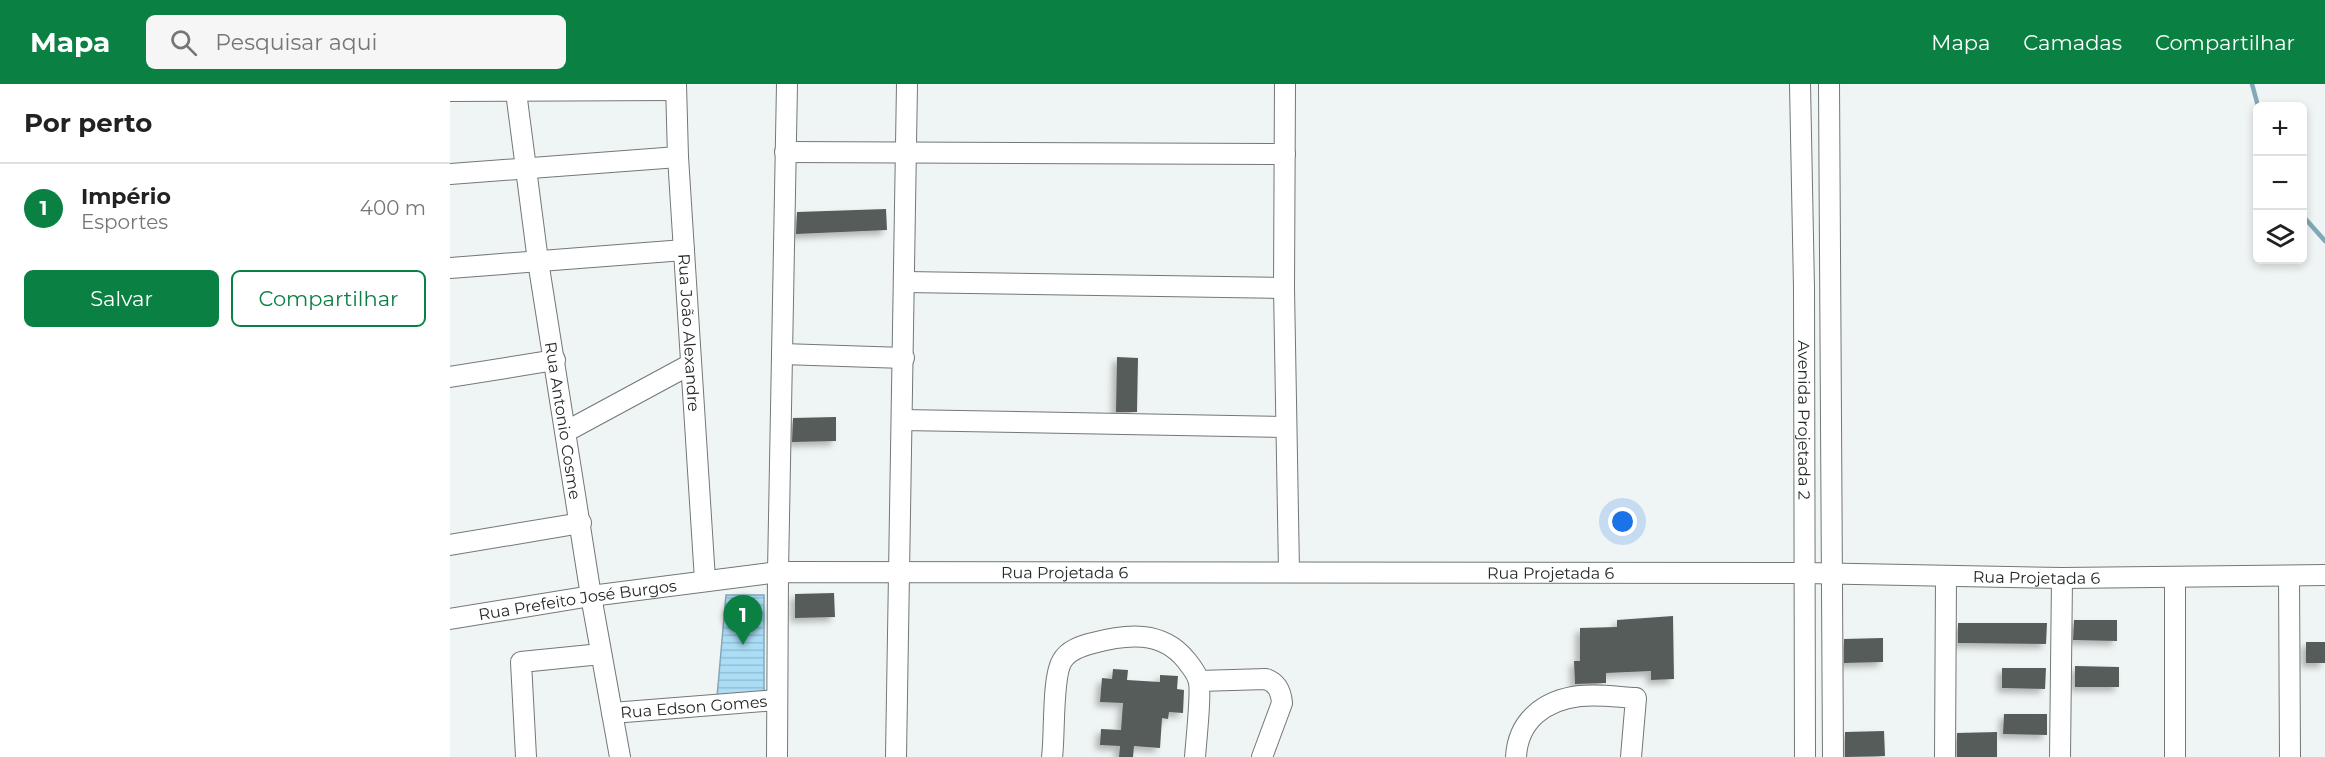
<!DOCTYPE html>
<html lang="pt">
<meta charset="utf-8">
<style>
:root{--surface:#fff;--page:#f6f6f6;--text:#222;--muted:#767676;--line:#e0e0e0;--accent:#0b8043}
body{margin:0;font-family:Montserrat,sans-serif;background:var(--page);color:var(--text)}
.controls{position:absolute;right:18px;top:18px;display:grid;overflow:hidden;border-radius:9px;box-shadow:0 3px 9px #0003}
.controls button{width:54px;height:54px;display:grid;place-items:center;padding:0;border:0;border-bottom:2px solid var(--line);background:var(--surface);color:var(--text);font:30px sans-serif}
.you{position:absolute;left:1173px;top:438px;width:21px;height:21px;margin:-15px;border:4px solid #fff;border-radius:50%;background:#1a73e8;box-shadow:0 0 0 9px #1a73e833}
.badge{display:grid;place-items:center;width:39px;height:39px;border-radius:50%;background:var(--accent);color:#fff;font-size:20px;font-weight:700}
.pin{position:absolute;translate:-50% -50px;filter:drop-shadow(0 2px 3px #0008)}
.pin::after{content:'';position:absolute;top:32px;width:21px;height:18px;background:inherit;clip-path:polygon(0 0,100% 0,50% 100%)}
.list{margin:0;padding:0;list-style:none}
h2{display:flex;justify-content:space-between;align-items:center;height:78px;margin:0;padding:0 24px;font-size:26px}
h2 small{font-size:20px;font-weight:400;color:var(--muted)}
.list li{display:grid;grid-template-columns:39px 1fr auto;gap:18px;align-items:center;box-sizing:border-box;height:90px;padding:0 24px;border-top:2px solid var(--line)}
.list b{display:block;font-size:22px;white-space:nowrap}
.list p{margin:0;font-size:20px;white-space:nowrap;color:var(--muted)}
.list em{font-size:20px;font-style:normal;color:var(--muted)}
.actions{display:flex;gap:12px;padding:18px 24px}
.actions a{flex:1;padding:14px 0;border:2px solid var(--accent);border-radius:9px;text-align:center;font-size:21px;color:var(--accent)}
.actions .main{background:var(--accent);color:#fff}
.icon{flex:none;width:33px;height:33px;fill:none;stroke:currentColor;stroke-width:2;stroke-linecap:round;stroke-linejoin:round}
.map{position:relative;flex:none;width:1875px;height:673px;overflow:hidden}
header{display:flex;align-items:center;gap:36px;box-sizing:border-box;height:84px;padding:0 30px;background:var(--accent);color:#fff}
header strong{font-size:28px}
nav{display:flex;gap:33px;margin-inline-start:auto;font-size:21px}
.search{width:420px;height:54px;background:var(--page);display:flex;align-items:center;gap:15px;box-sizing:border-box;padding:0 21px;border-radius:9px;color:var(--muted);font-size:22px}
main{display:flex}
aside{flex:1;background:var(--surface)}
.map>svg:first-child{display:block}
.water{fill:url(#water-rules);stroke:#83a8b8;stroke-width:1.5}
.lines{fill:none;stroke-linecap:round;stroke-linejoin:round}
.stream{stroke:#83a8b8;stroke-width:4.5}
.building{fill:#575c5a;filter:url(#shadow)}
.minor-casing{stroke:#727777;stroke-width:22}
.minor{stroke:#fff;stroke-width:20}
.labels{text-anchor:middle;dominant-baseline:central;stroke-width:6;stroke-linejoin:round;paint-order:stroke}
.street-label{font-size:16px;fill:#272929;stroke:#fff}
</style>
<header>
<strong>Mapa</strong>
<div class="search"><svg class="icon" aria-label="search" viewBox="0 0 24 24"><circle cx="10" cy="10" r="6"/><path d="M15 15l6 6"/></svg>Pesquisar aqui</div>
<nav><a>Mapa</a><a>Camadas</a><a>Compartilhar</a></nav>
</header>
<main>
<aside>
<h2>Por perto<small></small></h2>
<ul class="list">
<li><span class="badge">1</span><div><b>Império</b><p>Esportes</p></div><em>400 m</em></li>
</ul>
<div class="actions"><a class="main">Salvar</a><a>Compartilhar</a></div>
</aside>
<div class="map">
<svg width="1875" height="673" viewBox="0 0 1875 673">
<defs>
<pattern id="water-rules" width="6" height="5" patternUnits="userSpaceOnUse" patternTransform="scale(1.5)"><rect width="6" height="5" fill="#abdef6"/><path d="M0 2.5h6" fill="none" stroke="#93bed3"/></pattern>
<filter id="shadow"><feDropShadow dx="-4.5" dy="4.5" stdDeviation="3" flood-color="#0004"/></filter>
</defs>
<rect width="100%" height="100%" fill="#eff5f4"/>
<path class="water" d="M276,511H314V610L267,613Z"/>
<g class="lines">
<g class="stream">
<path d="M1802,0L1808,22"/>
<path d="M1852,131L1875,157"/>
</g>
</g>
<g class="building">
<path d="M436,125L437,146L346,150L347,128Z"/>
<path d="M667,273L688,274L687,328H666Z"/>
<path d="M386,333V357L342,358L343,334Z"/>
<path d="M384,509L385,533L345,534V510Z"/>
<path d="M1223,532L1224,595L1201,596V587L1156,589V599L1125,600L1124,577H1130V544L1167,543V536Z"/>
<path d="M1624,536H1667V557L1623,556Z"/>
<path d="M1508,539H1597L1596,560L1508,559Z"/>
<path d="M1433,554V578L1394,579V555Z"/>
<rect x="1856" y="558" width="19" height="21"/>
<path d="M1625,582L1669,583V603H1625Z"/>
<path d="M1552,584H1596L1595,605L1552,604Z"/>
<path d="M663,585L678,586L677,596L710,598V591L728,592L727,605L734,606L733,629L719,628L718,635L712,634L710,664L684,662L683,673H669L670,662L650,661L651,645L671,646L673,619L650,618L652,594L662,595Z"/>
<path d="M1554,630H1597V651L1553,650Z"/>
<path d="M1434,647L1435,672L1395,673V648Z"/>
<path d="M1547,648V673H1507V649Z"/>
</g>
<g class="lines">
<g class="minor-casing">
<g id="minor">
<path id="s1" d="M65,0L88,177L141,512L170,673"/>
<path id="s2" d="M226,0L228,73L255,496"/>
<path d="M835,0L834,204L839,487"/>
<path id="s3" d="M1350,0L1354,204L1355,673"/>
<path d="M1379,0L1383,673"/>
<path d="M0,7L226,6"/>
<path d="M335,68L835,70"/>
<path d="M0,90L228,73"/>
<path d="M0,184L234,166"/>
<path d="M455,198L834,204"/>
<path d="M332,270L454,274"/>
<path d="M0,293L105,276"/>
<path d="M452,336L836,343"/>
<path d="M117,347L241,280"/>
<path d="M0,461L131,439"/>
<path d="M1839,492L1840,673"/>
<path d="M1725,493V673"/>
<path id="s4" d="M0,535L141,512L328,488L1355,489L1612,494L1875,491"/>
<path d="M749,597L816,595C827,599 831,607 832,619L812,673"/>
<path id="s5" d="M162,629L327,616"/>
<path d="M76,673L71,578L151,570"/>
<path d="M327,673L328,488L337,0"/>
<path d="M446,673L457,0"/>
<path d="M602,673C605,652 602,593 612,577C618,566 631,562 643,559C676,550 712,546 736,576C740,581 746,588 748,595C752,604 746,659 745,673"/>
<path d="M1066,673C1068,636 1095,616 1130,612C1148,610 1168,613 1186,614L1181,673"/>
<path d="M1495,673L1496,492"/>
<path d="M1610,673L1612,494"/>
</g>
</g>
<use href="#minor" class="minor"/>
</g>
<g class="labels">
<g class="street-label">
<text stroke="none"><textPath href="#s2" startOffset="249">Rua João Alexandre</textPath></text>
<text stroke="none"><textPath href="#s3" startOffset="336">Avenida Projetada 2</textPath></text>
<text stroke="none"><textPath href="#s1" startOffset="340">Rua Antonio Cosme</textPath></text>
<text stroke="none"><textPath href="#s4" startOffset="618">Rua Projetada 6</textPath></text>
<text stroke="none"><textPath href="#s4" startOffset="1104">Rua Projetada 6</textPath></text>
<text stroke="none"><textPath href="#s4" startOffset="1590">Rua Projetada 6</textPath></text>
<text stroke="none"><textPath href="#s4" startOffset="129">Rua Prefeito José Burgos</textPath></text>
<text stroke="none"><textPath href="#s5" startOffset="82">Rua Edson Gomes</textPath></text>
</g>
</g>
</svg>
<div class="controls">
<button>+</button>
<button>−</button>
<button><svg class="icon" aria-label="layers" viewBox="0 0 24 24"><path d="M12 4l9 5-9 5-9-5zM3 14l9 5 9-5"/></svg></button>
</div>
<div class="you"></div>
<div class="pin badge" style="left:293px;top:561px">1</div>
</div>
</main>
